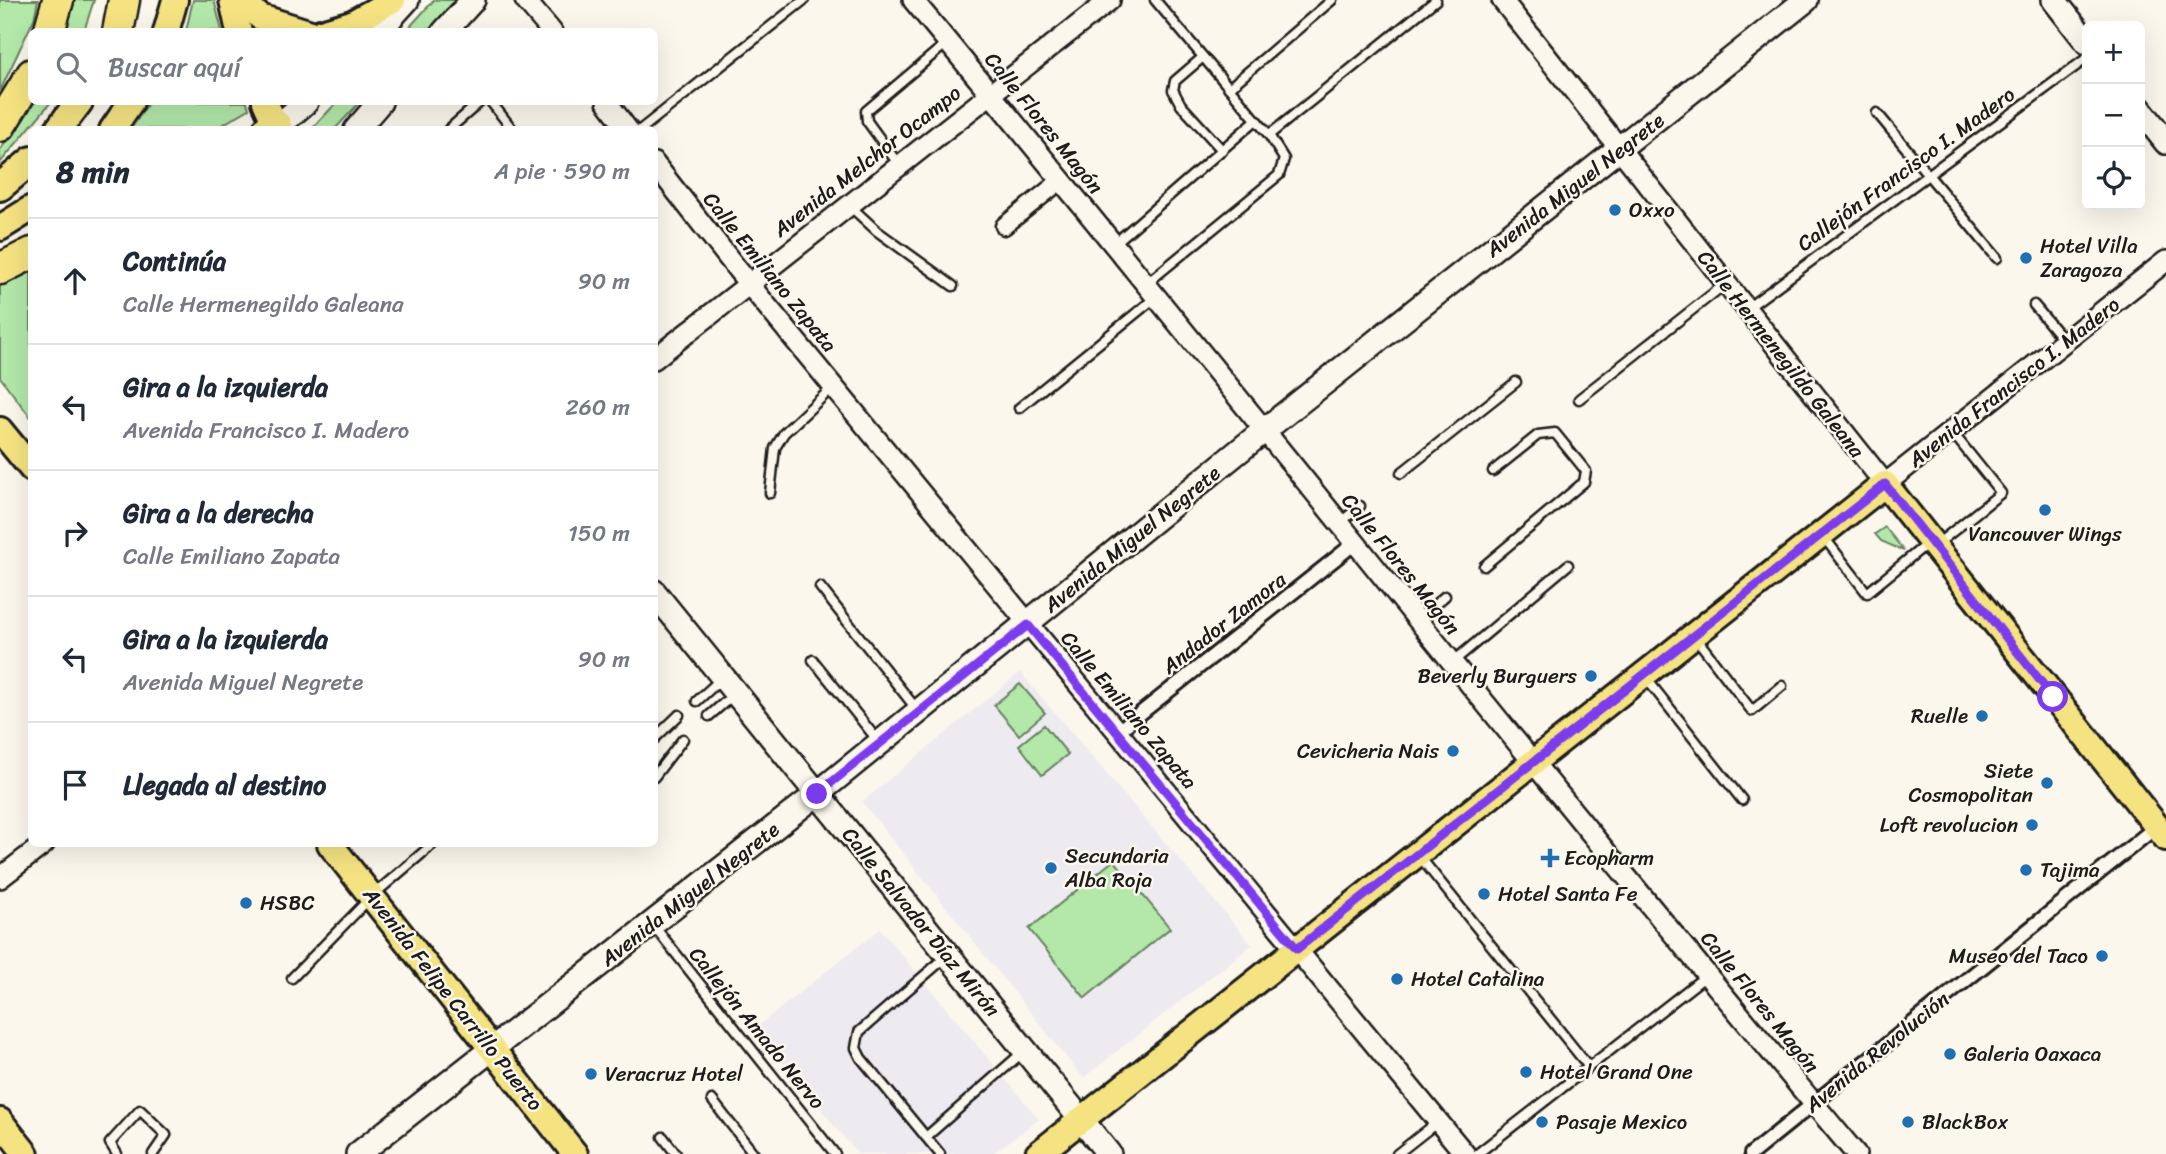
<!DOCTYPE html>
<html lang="es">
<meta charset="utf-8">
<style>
:root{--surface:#fff;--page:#f2f2f3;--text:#1f2937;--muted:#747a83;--line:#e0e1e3}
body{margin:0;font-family:Sriracha,sans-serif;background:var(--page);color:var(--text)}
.controls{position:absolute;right:21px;top:21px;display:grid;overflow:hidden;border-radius:10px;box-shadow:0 7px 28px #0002}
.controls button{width:63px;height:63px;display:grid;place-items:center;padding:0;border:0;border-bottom:2px solid var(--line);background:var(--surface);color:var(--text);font:35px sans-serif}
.stop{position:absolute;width:21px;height:21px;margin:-16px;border:5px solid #7c3aed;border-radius:50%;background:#fff}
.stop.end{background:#7c3aed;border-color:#fff;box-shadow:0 2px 7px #0008}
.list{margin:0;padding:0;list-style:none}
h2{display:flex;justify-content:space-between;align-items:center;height:91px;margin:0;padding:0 28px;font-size:30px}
h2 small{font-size:23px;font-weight:400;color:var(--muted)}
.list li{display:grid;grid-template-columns:46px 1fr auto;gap:21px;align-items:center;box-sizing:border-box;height:126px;padding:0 28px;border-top:2px solid var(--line)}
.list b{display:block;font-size:26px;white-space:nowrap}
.list p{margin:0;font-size:23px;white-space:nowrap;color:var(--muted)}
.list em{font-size:23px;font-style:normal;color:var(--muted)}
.icon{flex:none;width:38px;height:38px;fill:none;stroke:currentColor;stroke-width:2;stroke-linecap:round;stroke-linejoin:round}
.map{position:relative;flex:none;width:2166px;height:1154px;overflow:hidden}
.search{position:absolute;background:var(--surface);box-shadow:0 7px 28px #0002;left:28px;top:28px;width:630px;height:77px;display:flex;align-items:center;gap:18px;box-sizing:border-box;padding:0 24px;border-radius:10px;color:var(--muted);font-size:26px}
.panel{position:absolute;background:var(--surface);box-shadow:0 7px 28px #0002;left:28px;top:126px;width:630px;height:721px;border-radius:10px}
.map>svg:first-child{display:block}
.built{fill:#eeebf0}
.green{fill:#b3e8a9;stroke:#688262;stroke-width:2}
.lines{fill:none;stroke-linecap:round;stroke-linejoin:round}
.service-casing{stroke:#1c1c1c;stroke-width:13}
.pedestrian-casing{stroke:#1c1c1c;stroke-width:18}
.minor-casing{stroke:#1c1c1c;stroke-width:21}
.tertiary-casing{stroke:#1c1c1c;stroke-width:24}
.secondary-casing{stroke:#1c1c1c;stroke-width:28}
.primary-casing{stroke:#1c1c1c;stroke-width:30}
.trunk-casing{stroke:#1c1c1c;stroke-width:32}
.motorway-casing{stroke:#1c1c1c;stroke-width:35}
.service{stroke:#fbf7ec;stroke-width:8}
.pedestrian{stroke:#fbf7ec;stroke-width:12}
.minor{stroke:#fbf7ec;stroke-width:16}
.tertiary{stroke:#fbf7ec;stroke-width:19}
.secondary{stroke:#fbf7ec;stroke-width:23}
.primary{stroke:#f5e382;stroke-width:24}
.trunk{stroke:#f5e382;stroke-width:26}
.motorway{stroke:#f5e382;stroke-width:30}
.route{stroke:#7c3aed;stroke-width:9}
.poi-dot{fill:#1f6fb2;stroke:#fbf7ec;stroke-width:2.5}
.labels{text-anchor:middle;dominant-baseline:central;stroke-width:5;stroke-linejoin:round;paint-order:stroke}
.street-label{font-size:21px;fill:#1c1c1c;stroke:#fbf7ec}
.poi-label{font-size:21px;fill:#1c1c1c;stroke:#fbf7ec;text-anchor:start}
</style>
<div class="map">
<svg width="2166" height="1154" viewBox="0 0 2166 1154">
<rect width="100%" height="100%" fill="#fbf7ec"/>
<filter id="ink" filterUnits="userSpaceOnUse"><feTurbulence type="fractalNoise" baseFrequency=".0143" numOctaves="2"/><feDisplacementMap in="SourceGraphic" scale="14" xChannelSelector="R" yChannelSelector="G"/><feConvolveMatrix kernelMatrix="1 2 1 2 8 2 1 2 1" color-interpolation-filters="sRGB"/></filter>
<g filter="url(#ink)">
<g class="built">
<path d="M1020,672L1252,945L1083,1078L862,802Z"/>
<path d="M880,929L1039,1119L992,1154H858L754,1029Z"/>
</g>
<g class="green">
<path d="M0,0H38L34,19L0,91Z"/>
<path d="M75,0H94L84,31H66Z"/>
<path d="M193,0H214L222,31H186Z"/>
<path d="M434,0H456L428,31H406Z"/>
<path d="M35,102H51L0,163V150Z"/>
<path d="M149,102H247L249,109L215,129H131Z"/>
<path d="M337,102H360L335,129H312Z"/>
<path d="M31,267V418L0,377V285Z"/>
<path d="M1885,527L1904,551L1881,541L1875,534Z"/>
<path d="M1020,684L1045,713L1019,735L994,705Z"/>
<path d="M1044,725L1068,754L1042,775L1019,745Z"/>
<path d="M1114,860L1170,928L1085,998L1029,929Z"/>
</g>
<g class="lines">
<g class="service-casing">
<g id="service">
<path d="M1203,57L1175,81L1173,90L1181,105L1222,150"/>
<path d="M1229,88L1332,0"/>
<path d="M491,102L513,130"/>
<path d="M1877,113L1997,258"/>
<path d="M448,130L480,102"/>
<path d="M640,130L804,0"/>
<path d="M1269,135L1436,0"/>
<path d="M899,165L867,121L866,111L948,42"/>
<path d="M850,206L877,231L953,286"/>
<path d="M1114,244L1256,120"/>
<path d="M1146,284L1279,175L1284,159L1269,135L1155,0"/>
<path d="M2034,305L2065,342"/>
<path d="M1746,309L2087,58"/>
<path d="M1579,399L1725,284"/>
<path d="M1019,408L1156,297"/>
<path d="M1401,473L1516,382"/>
<path d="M770,493L775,448L784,433L833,387"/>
<path d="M1341,522L1360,506"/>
<path d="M1823,536L1867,593L1928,543"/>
<path d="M1936,545L2001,493L1952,432"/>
<path d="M1484,566L1584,482L1586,471L1555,433L1538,435L1493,471"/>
<path d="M820,587L918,711"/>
<path d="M1419,618L1445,596"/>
<path d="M1696,638L1752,711L1782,686"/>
<path d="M813,660L879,742"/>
<path d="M1454,661L1568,565"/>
<path d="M1646,678L1742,800"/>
<path d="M697,701L721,679"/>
<path d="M709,716L733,695"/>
<path d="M654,739L679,715"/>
<path d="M654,777L683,739"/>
<path d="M1420,857L1589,1067"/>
<path d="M654,926L835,1154"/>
<path d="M947,956L859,1032L856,1048L861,1058L926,1137L1023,1052"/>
<path d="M292,978L372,896L433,844"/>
<path d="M712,1100L754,1154"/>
<path d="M663,1137L676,1154"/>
<path d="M926,1137L940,1154"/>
<path d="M117,1154L110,1143L140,1110L166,1135L153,1154"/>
<path d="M1397,1154L1439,1121"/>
<path d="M1477,1154L1707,975"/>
</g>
</g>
<g class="pedestrian-casing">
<g id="pedestrian">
<path d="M1117,732L1355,543"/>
<path d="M1751,1154L2157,826"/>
</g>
</g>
<g class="minor-casing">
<path id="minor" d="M1004,226L1060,181"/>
</g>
<g class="tertiary-casing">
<g id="tertiary">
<path d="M525,0L552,32"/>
<path d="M913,0C1230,382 1536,773 1856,1154"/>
<path d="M1502,0L1885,484L2166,261"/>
<path d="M607,102L628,130"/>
<path d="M654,163L748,283L1465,1154"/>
<path d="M654,359L1110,0"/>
<path d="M0,878L44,844"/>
</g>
</g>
<g class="secondary-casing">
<g id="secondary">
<path d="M2054,0L2087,42"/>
<path d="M378,32L407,0"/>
<path d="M444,32L473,0"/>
<path d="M2140,109L2166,142"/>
<path d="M274,130L306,102"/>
<path d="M356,130L380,102"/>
<path d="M654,592L1109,1154"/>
<path d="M358,1154L817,794L1266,429L1806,0"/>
</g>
</g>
<g class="primary-casing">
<g id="primary">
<path d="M232,0L239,32"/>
<path d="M241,0L260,17L308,32"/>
<path d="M166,32L175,0"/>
<path d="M321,32L352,23L393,0"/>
<path d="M265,102L276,126"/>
<path d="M112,130L131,102"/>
<path d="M0,228L32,208"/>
<path d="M0,430L32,469"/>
<path d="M330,844L575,1154"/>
<path d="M0,1121L26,1154"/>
<path d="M1038,1154L1885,484L2166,838"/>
</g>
</g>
<g class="trunk-casing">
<g id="trunk">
<path d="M58,130L79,102"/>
<path d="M0,187L32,160"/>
</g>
</g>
<g class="motorway-casing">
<g id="motorway">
<path d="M49,32L58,0"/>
<path d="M118,32L124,0"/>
<path d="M0,126L32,74"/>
<path d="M268,130L276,126"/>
<path d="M0,269L32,253"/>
</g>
</g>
<use href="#service" class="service"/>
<use href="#pedestrian" class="pedestrian"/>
<use href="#minor" class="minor"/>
<use href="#tertiary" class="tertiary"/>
<use href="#secondary" class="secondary"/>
<use href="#primary" class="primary"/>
<use href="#trunk" class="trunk"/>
<use href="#motorway" class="motorway"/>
</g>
</g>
<g class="lines" filter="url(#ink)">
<path class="route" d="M817,794L1028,625L1297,949L1885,484L2053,697"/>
</g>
<g class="poi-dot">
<circle cx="1615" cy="210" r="7"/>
<circle cx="2026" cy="258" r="7"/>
<circle cx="2045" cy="510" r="7"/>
<circle cx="1591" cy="676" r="7"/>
<circle cx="1982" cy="716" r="7"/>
<circle cx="1453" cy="751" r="7"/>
<circle cx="2047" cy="783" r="7"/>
<circle cx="2032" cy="825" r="7"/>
<path d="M1546.5 847.5h7v7h7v7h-7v7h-7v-7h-7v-7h7z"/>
<circle cx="1051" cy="868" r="7"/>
<circle cx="2026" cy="870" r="7"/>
<circle cx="1484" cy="894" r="7"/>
<circle cx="246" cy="903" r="7"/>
<circle cx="2102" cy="956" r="7"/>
<circle cx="1397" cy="979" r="7"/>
<circle cx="1950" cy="1054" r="7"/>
<circle cx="1526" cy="1072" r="7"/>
<circle cx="591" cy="1074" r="7"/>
<circle cx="1542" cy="1122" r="7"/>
<circle cx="1908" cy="1122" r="7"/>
</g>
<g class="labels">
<g class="street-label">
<text transform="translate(1044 123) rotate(51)">Calle Flores Magón</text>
<text transform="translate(867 161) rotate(-38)">Avenida Melchor Ocampo</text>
<text transform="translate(1906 169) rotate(-36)">Callejón Francisco I. Madero</text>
<text transform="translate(1575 185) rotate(-38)">Avenida Miguel Negrete</text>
<text transform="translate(770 272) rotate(51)">Calle Emiliano Zapata</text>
<text transform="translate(1781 354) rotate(52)">Calle Hermenegildo Galeana</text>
<text transform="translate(2014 382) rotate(-38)">Avenida Francisco I. Madero</text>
<text transform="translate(1132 539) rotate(-39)">Avenida Miguel Negrete</text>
<text transform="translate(1401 564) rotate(51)">Calle Flores Magón</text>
<text transform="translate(1224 623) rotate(-38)">Andador Zamora</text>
<text transform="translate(1129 710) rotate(50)">Calle Emiliano Zapata</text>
<text transform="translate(690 894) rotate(-38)">Avenida Miguel Negrete</text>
<text transform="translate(921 922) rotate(51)">Calle Salvador Díaz Mirón</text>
<text transform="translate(453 999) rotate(52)">Avenida Felipe Carrillo Puerto</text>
<text transform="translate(1760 1002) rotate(51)">Calle Flores Magón</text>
<text transform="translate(757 1028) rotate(51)">Callejón Amado Nervo</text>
<text transform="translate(1877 1052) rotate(-39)">Avenida Revolución</text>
</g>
<g class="poi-label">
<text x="1629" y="210">Oxxo</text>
<text x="2040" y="246">Hotel Villa<tspan x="2040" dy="24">Zaragoza</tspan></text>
<text x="2045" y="534" text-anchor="middle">Vancouver Wings</text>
<text x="1577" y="676" text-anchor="end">Beverly Burguers</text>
<text x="1968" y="716" text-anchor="end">Ruelle</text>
<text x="1439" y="751" text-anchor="end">Cevicheria Nais</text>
<text x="2033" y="771" text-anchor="end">Siete<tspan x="2033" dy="24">Cosmopolitan</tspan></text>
<text x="2018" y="825" text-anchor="end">Loft revolucion</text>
<text x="1065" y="856">Secundaria<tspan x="1065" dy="24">Alba Roja</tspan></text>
<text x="1564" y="858">Ecopharm</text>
<text x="2040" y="870">Tajima</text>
<text x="1498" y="894">Hotel Santa Fe</text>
<text x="260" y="903">HSBC</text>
<text x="2088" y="956" text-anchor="end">Museo del Taco</text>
<text x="1411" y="979">Hotel Catalina</text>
<text x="1964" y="1054">Galeria Oaxaca</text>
<text x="1540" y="1072">Hotel Grand One</text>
<text x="605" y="1074">Veracruz Hotel</text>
<text x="1556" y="1122">Pasaje Mexico</text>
<text x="1922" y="1122">BlackBox</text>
</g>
</g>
</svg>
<div class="controls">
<button>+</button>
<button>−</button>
<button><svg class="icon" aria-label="locate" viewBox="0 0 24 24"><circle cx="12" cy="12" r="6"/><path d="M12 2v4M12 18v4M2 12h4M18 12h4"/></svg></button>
</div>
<div class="stop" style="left:2053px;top:697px"></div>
<div class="stop end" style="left:817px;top:794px"></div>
<div class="search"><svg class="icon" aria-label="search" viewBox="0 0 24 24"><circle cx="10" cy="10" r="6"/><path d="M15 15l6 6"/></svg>Buscar aquí</div>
<section class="panel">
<h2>8 min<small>A pie · 590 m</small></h2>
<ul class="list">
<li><svg class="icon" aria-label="ahead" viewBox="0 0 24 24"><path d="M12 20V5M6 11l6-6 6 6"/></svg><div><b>Continúa</b><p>Calle Hermenegildo Galeana</p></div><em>90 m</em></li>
<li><svg class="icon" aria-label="left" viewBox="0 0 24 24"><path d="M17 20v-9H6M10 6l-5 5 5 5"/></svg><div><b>Gira a la izquierda</b><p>Avenida Francisco I. Madero</p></div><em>260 m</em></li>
<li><svg class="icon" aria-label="right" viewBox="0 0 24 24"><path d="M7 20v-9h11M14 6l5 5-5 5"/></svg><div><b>Gira a la derecha</b><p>Calle Emiliano Zapata</p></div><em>150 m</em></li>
<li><svg class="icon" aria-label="left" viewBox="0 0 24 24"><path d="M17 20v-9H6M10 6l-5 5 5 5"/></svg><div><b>Gira a la izquierda</b><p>Avenida Miguel Negrete</p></div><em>90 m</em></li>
<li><svg class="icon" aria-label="arrive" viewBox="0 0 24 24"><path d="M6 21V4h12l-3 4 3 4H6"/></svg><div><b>Llegada al destino</b></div></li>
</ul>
</section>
</div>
